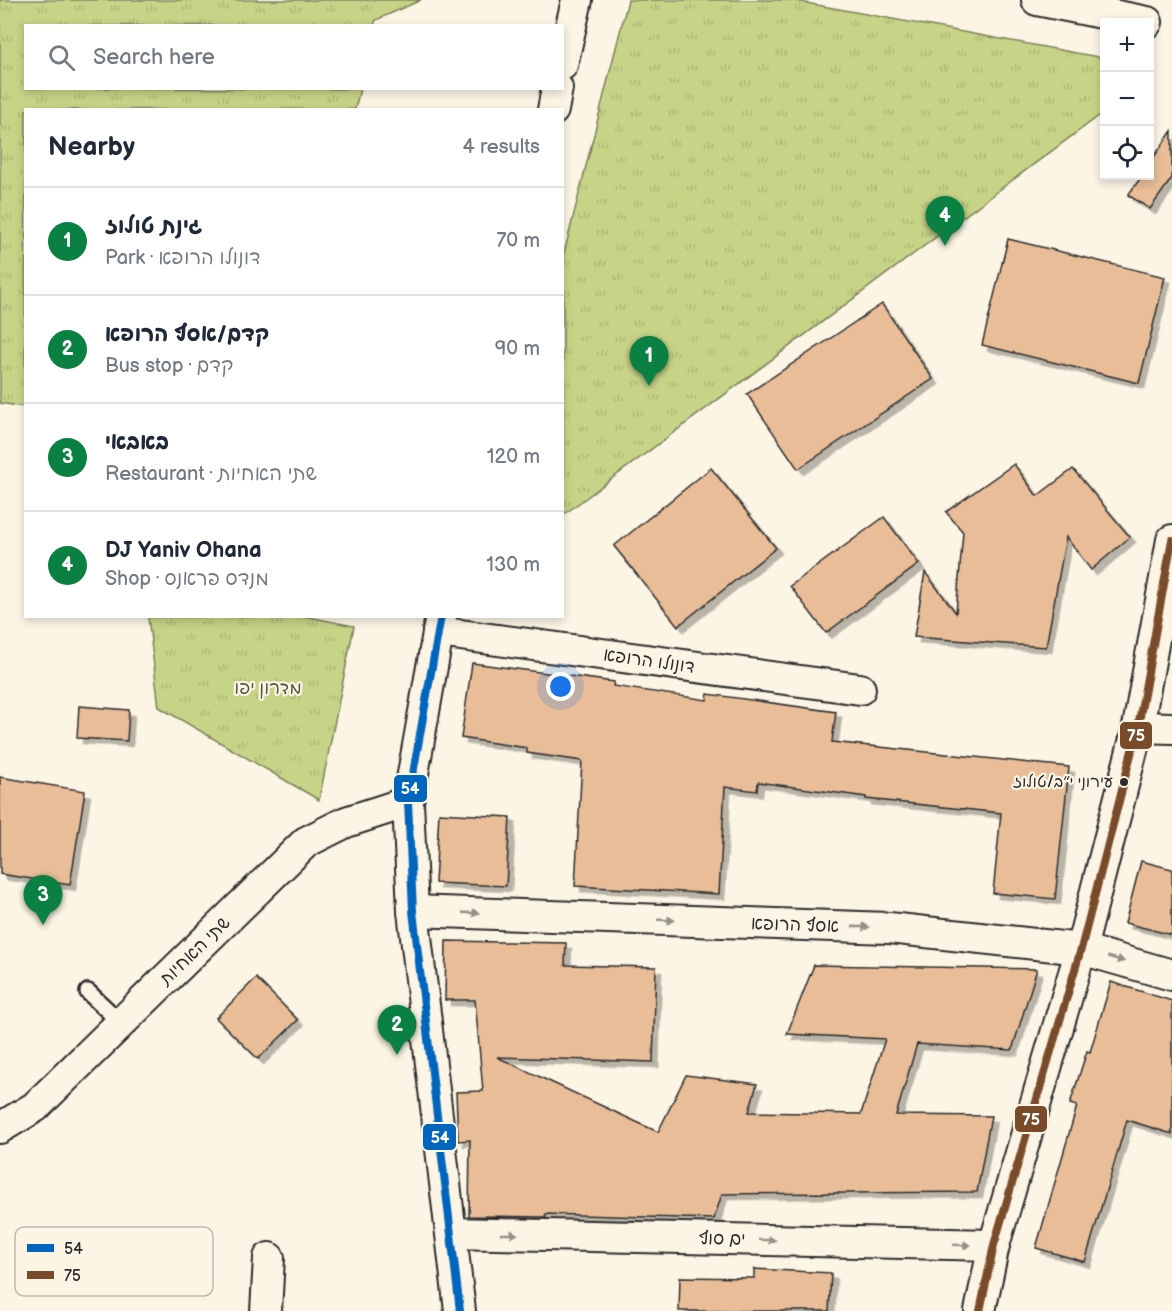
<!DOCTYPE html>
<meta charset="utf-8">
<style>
:root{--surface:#fff;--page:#f6f6f7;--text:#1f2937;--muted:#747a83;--line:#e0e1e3;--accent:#0b8043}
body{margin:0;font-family:"Balsamiq Sans","Playpen Sans Hebrew",sans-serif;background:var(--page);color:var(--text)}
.controls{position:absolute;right:18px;top:18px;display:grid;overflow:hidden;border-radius:0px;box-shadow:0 3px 9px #0003}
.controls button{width:54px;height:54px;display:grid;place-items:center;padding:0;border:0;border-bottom:2px solid var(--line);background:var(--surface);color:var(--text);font:30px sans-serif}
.you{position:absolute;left:561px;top:687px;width:21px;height:21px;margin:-15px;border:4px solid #fff;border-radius:50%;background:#1a73e8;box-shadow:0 0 0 9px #1a73e833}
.badge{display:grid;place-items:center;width:39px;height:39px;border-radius:50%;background:var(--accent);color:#fff;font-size:20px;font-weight:700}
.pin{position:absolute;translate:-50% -50px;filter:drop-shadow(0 2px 3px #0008)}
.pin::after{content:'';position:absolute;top:32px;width:21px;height:18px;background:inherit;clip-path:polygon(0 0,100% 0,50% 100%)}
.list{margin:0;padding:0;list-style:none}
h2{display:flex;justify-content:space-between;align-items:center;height:78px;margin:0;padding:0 24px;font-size:26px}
h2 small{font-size:20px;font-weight:400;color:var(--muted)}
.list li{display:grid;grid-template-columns:39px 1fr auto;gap:18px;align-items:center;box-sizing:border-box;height:108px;padding:0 24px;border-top:2px solid var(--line)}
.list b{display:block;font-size:22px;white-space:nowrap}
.list p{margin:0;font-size:20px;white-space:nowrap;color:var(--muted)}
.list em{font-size:20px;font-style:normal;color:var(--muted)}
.icon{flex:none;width:33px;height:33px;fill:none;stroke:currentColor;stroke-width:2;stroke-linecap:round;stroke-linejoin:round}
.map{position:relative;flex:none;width:1172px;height:1311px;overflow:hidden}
.search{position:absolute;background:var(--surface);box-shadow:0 3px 9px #0003;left:24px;top:24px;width:540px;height:66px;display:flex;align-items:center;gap:15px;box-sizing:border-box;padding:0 21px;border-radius:0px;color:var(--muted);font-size:22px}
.panel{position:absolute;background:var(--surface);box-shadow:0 3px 9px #0003;left:24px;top:108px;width:540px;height:510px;border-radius:0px}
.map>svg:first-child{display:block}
.park{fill:url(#park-tufts);stroke:#798059;stroke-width:1.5}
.building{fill:#e8bd98;stroke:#2b2b2b;stroke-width:1.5;filter:url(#shadow)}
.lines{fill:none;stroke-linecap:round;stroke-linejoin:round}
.service-casing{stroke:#2b2b2b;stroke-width:20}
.minor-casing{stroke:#2b2b2b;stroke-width:34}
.service{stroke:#fcf5e5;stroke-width:15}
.minor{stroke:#fcf5e5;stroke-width:30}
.bus-1-casing{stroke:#fcf5e5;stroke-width:12}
.bus-2-casing{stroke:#fcf5e5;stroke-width:12}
.bus-1{stroke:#0065bd;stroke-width:8}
.bus-2{stroke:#7a4b2a;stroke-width:8}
.oneway{fill:#949088}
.bus-dot{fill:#2b2b2b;stroke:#fcf5e5;stroke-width:2}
.labels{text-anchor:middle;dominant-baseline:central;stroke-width:4.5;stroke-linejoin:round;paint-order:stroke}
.bus-label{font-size:16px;fill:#2b2b2b;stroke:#fcf5e5;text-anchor:end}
.street-label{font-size:18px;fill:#2b2b2b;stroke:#fcf5e5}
.park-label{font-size:18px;fill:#525542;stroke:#fcf5e5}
.key{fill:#fcf5e5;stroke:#bdb8ad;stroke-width:1.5}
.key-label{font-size:16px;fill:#2b2b2b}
.line-badge{stroke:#fcf5e5;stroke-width:2}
.badge-label{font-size:16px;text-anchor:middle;font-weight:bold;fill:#fff}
</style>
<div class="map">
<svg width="1172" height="1311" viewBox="0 0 1172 1311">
<defs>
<pattern id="park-tufts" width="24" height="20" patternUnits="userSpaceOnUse" patternTransform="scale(1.5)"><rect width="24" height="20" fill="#c7d487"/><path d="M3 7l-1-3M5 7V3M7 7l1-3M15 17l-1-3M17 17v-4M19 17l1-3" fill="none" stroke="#abb675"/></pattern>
<filter id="shadow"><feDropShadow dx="5.5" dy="5.5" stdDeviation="0" flood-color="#0004"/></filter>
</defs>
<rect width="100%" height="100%" fill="#fcf5e5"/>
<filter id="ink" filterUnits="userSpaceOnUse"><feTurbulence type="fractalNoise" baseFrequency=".0167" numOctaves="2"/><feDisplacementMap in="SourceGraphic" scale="12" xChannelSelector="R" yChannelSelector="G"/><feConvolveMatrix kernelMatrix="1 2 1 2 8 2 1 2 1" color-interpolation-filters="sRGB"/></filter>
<g filter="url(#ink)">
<g class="park">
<path d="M0,0H421L376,20L374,25L26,26V88L360,89L355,109L26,110L25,407L0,403Z"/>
<path d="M628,0H790L1104,58V112L563,515V257Z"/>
<path d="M304,616L354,626L319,800L159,707L148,617Z"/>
</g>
<g class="building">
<path d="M1172,131V178L1150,209L1128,195L1142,176H1149V164Z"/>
<path d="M1008,239L1165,277L1139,383L982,345Z"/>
<path d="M882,304L933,379L798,469L747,394Z"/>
<path d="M1014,464L1037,496L1073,469L1130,537L1091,570L1066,537L1046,647L914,637L925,572L956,613L963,532L946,512Z"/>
<path d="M711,468L776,548L678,626L614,546Z"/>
<path d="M884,517L919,564L826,633L790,586Z"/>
<path d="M472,663L614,682L613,686L707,700L708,694L836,712L832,742L1069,767L1055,899L993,893L1001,813L866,799V797L758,782L757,791L725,787L719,894L575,886L582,761L527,753V748L461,738Z"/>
<path d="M79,706L129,710L127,741L77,738Z"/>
<path d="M0,777L85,791L70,885L0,874Z"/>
<path d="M439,813L510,817L506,886L435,883Z"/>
<path d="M1141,861L1172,869V935L1125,923Z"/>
<path d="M446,941L566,943L565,965L656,967L653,1062L497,1057L658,1132L686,1075L757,1084L749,1112L861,1114L885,1039L787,1034L814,965L1037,969L1012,1050L917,1044L896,1115L991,1116L977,1192L722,1194L714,1219L546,1214V1217L469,1216L470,1140L458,1141L456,1092L483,1091L475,1000H445Z"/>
<path d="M256,978L298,1020L258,1059L216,1018Z"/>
<path d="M1111,982L1172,1001V1134L1127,1120L1085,1262L1036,1248L1077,1106L1070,1104L1087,1051L1090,1052Z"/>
<path d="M754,1269L831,1273L829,1311H679L680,1277L754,1278Z"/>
</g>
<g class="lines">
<g class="service-casing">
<path id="service" d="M88,992L121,1023"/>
</g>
<g class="minor-casing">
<g id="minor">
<path d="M1037,0L1147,22"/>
<path d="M562,65L577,0"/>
<path d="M553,110L557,88"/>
<path d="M441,616L408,802L413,911L460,1311"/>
<path d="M438,632L860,689"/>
<path d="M1138,727L1172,728"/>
<path d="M413,911L889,928L1081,949L1172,975"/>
<path d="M0,1128L35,1107L306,842L346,822L408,802"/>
<path d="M451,1233L994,1245"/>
<path d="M266,1311L269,1258"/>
<path d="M980,1311L994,1245L1081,949L1138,727L1172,540"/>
</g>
</g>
<use href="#service" class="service"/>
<use href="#minor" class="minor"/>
<g class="bus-1-casing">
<path id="bus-1" d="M441,616L408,802L413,911L460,1311"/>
</g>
<g class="bus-2-casing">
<path id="bus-2" d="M980,1311L994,1245L1081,949L1138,727L1172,540"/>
</g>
<use href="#bus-1" class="bus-1"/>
<use href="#bus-2" class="bus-2"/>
</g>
<defs><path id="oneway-solid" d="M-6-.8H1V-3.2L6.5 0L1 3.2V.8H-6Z" transform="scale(1.5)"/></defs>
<g class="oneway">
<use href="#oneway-solid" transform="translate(471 913) rotate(2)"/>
<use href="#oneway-solid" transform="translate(666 920) rotate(2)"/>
<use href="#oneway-solid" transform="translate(861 927) rotate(2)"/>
<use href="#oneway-solid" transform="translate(1116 959) rotate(16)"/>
<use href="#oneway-solid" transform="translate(509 1234) rotate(1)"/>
<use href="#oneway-solid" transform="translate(767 1240) rotate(1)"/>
<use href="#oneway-solid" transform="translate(962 1245) rotate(1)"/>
</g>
</g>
<circle class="bus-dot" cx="1124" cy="782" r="5"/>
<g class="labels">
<g class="bus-label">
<text x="1113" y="782">עירוני י״ב/טולוז</text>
</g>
<g class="street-label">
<text transform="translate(649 661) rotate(8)">דונולו הרופא</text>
<text transform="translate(795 925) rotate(2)">אסף הרופא</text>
<text transform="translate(195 951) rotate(-44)">שתי האחיות</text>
<text transform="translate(722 1239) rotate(1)">ים סוף</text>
</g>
<g class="park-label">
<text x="268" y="688">מדרון יפו</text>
</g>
</g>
<rect x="15" y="1227" width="198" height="69" rx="9" class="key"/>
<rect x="27" y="1244" width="27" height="8" fill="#0065bd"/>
<rect x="27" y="1271" width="27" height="8" fill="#7a4b2a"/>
<g class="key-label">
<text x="64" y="1254">54</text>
<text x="64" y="1281">75</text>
</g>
<g class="line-badge">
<rect x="1119" y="721" width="34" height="29" rx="6" fill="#7a4b2a"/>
<rect x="393" y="774" width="35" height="29" rx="6" fill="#0065bd"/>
<rect x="1014" y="1105" width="34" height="28" rx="6" fill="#7a4b2a"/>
<rect x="422" y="1123" width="35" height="28" rx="6" fill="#0065bd"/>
</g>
<g class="badge-label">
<text x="1136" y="741">75</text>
<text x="410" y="794">54</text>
<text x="1031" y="1125">75</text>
<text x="440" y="1143">54</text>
</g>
</svg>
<div class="controls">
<button>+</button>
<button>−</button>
<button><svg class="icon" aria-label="locate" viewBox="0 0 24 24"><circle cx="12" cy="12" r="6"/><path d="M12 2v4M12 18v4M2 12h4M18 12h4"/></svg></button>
</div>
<div class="you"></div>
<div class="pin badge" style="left:649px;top:386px">1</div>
<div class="pin badge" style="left:397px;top:1055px">2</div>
<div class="pin badge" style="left:43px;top:925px">3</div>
<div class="pin badge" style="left:945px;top:246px">4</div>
<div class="search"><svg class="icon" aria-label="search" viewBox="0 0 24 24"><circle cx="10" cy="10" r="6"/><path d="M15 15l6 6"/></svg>Search here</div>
<section class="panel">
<h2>Nearby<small>4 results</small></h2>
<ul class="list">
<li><span class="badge">1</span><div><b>גינת טולוז</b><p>Park · דונולו הרופא</p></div><em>70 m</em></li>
<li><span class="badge">2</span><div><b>קדם/אסף הרופא</b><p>Bus stop · קדם</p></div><em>90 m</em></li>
<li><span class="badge">3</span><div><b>באבאי</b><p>Restaurant · שתי האחיות</p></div><em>120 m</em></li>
<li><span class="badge">4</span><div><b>DJ Yaniv Ohana</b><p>Shop · מנדס פראנס</p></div><em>130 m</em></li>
</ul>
</section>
</div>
